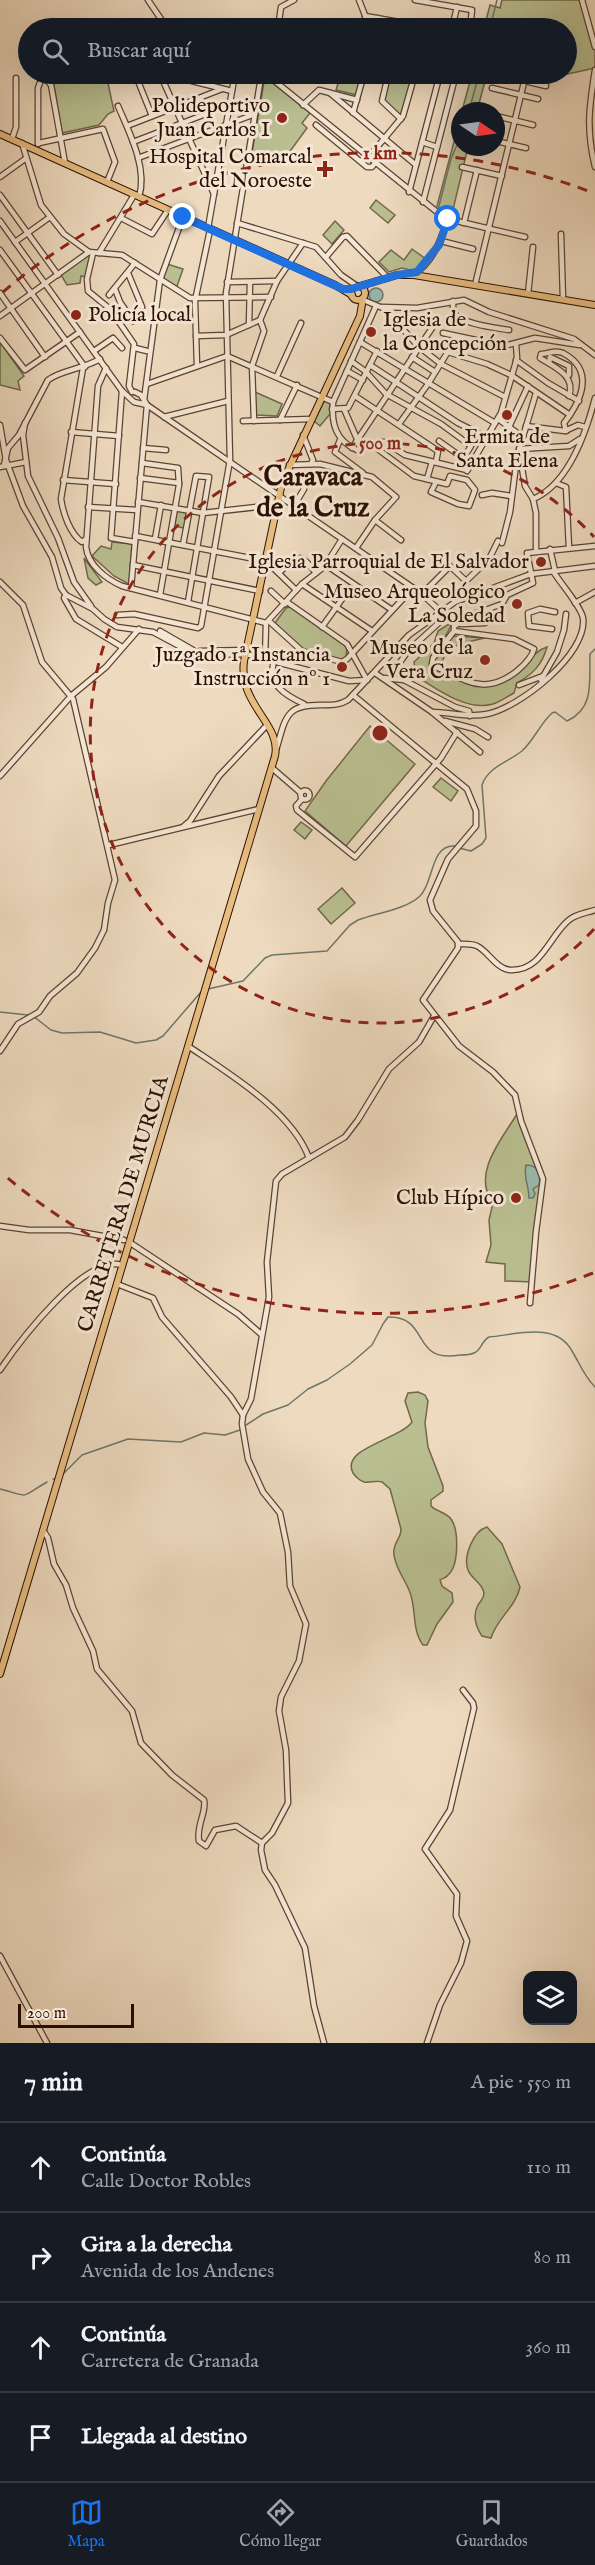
<!DOCTYPE html>
<html lang="es">
<meta charset="utf-8">
<style>
:root{--surface:#171b24;--page:#242831;--text:#f1f3f6;--muted:#9ea1a6;--line:#363941;--accent:#1a73e8}
body{margin:0;font-family:"IM FELL English",serif;background:var(--page);color:var(--text)}
.controls{position:absolute;right:18px;bottom:18px;display:grid;overflow:hidden;border-radius:12px;box-shadow:0 6px 24px #0002}
.controls button{width:54px;height:54px;display:grid;place-items:center;padding:0;border:0;border-bottom:2px solid var(--line);background:var(--surface);color:var(--text);font:30px sans-serif}
.compass{position:absolute;left:451px;top:102px;width:54px;height:54px;border-radius:50%;background:var(--surface);box-shadow:0 6px 24px #0002;rotate:103deg}
.scale{position:absolute;left:18px;bottom:15px;width:116px;box-sizing:border-box;padding-left:6px;border:3px solid #2c0f02;border-top:0;font-size:16px;line-height:21px;white-space:nowrap;color:#2c0f02;-webkit-text-stroke:4px #f4e7d5;paint-order:stroke}
.stop{position:absolute;width:18px;height:18px;margin:-14px;border:4px solid #1a73e8;border-radius:50%;background:#fff}
.stop.end{background:#1a73e8;border-color:#fff;box-shadow:0 2px 6px #0008}
.list{margin:0;padding:0;list-style:none}
h2{display:flex;justify-content:space-between;align-items:center;height:78px;margin:0;padding:0 24px;font-size:26px}
h2 small{font-size:20px;font-weight:400;color:var(--muted)}
.list li{display:grid;grid-template-columns:39px 1fr auto;gap:18px;align-items:center;box-sizing:border-box;height:90px;padding:0 24px;border-top:2px solid var(--line)}
.list b{display:block;font-size:22px;white-space:nowrap}
.list p{margin:0;font-size:20px;white-space:nowrap;color:var(--muted)}
.list em{font-size:20px;font-style:normal;color:var(--muted)}
.icon{flex:none;width:33px;height:33px;fill:none;stroke:currentColor;stroke-width:2;stroke-linecap:round;stroke-linejoin:round}
.map{position:relative;flex:none;width:595px;height:2043px;overflow:hidden}
.search{position:absolute;background:var(--surface);box-shadow:0 6px 24px #0002;left:18px;right:18px;top:18px;height:66px;display:flex;align-items:center;gap:15px;box-sizing:border-box;padding:0 21px;border-radius:33px;color:var(--muted);font-size:22px}
.sheet{height:438px;background:var(--surface)}
nav{display:flex;justify-content:space-around;align-items:center;box-sizing:border-box;height:84px;border-top:2px solid var(--line);background:var(--surface);font-size:16px;color:var(--muted)}
nav a{display:grid;justify-items:center;gap:3px}
nav .on{color:var(--accent)}
.map>svg:first-child{display:block}
.green{fill:#b9bf91;stroke:#72674a;stroke-width:1.5}
.water{fill:#99bbb0;stroke:#6d766a;stroke-width:1.5}
.lines{fill:none;stroke-linecap:round;stroke-linejoin:round}
.stream{stroke:#6d766a;stroke-width:1.5}
.minor-casing{stroke:#5c4231;stroke-width:7}
.major-casing{stroke:#2c0f02;stroke-width:8}
.minor{stroke:#f4e7d5;stroke-width:4.5}
.major{stroke:#e7bd80;stroke-width:6}
.route{stroke:#1a73e8;stroke-width:8}
.ring{fill:none;stroke:#8f2418;stroke-width:3;stroke-dasharray:10 8}
.poi-dot{fill:#8f2418;stroke:#f4e7d5;stroke-width:2}
.labels{text-anchor:middle;dominant-baseline:central;stroke-width:6;stroke-linejoin:round;paint-order:stroke}
.poi-label{font-size:21px;fill:#2c0f02;stroke:#f4e7d5;text-anchor:end}
.street-label{font-size:21px;fill:#2c0f02;stroke:#f4e7d5}
.district-label{font-size:27px;font-weight:bold;fill:#2c0f02;stroke:#f4e7d5}
.centre{fill:#8f2418;stroke:#f4e7d5;stroke-width:3}
.ring-label{font-size:18px;text-anchor:middle;font-weight:bold;fill:#8f2418;stroke:#f4e7d5;stroke-width:6;stroke-linejoin:round;paint-order:stroke}
</style>
<div class="map">
<svg width="595" height="2043" viewBox="0 0 595 2043">
<rect width="100%" height="100%" fill="#eedabf"/>
<filter id="stains"><feTurbulence type="fractalNoise" baseFrequency=".00333" numOctaves="4"/><feColorMatrix values="0 0 0 0 .2 0 0 0 0 .09 0 0 0 0 .02 0 0 0 .5 -.17"/></filter>
<radialGradient id="worn" r=".72"><stop offset=".6" stop-color="#630" stop-opacity="0"/><stop offset="1" stop-color="#630" stop-opacity=".3"/></radialGradient>
<g class="green">
<path d="M502,0H582L595,45V68L554,77L550,74H566V28H484L490,5L500,8Z"/>
<path d="M284,21L308,23L307,28H283Z"/>
<path d="M52,74H106L114,111L108,114L99,125L62,133Z"/>
<path d="M341,74H362L357,95L336,90Z"/>
<path d="M367,74H396L406,77L407,74H413L403,111L399,115L384,102L388,83L366,77Z"/>
<path d="M472,74H487L477,111H462Z"/>
<path d="M269,80L310,113L302,123L307,128L280,165L268,156L252,153L264,82Z"/>
<path d="M460,119V147H468L451,218L437,206Z"/>
<path d="M376,200L395,215L388,223L370,208Z"/>
<path d="M335,221L344,230L332,244L323,235Z"/>
<path d="M412,249L426,259L414,271L402,268L389,272L379,262L391,250L404,260Z"/>
<path d="M89,254L92,256L86,277L81,276L80,283L67,285L61,275Z"/>
<path d="M167,264L183,269L176,289L163,280Z"/>
<path d="M0,342L24,376L18,381L20,390L0,385Z"/>
<path d="M255,392L282,404L277,416L256,415Z"/>
<path d="M325,400L330,403V414L320,426L314,421Z"/>
<path d="M177,510L187,511L184,528L174,526Z"/>
<path d="M112,542L132,544L129,584L114,576L92,556L101,546L111,549Z"/>
<path d="M84,558L102,582L96,585L88,578Z"/>
<path d="M290,607L347,647L346,658L340,660L303,650L275,623L286,608Z"/>
<path d="M449,624L451,626L429,666C468,682 486,701 522,668C531,659 535,651 547,647C542,665 533,674 517,683L514,693C508,696 500,702 493,704C466,712 434,687 413,674L415,669L414,662L434,643L438,631Z"/>
<path d="M454,636L485,638C469,642 448,642 442,662L436,664L434,660L449,639Z"/>
<path d="M370,726L415,764L346,846L305,811L326,781Z"/>
<path d="M441,778L458,791L451,801L433,787Z"/>
<path d="M301,822L312,830L305,839L294,830Z"/>
<path d="M342,888L355,903L331,924L318,909Z"/>
<path d="M517,1114L542,1172L533,1282L505,1281V1264L486,1262L491,1245L489,1220L493,1203C471,1174 502,1139 517,1114Z"/>
<path d="M418,1392L425,1395L428,1401L425,1423L428,1447L443,1486V1491L431,1500V1506C437,1512 446,1512 451,1519C459,1530 459,1566 448,1575C446,1578 443,1578 440,1580L442,1586L452,1593L453,1602L437,1624L427,1645H423C411,1629 417,1607 409,1590C404,1578 396,1569 394,1555C392,1543 401,1540 401,1529L390,1489L382,1482C376,1480 370,1483 364,1482C360,1481 355,1476 353,1473C340,1448 399,1440 412,1422L405,1401L408,1393Z"/>
<path d="M487,1527L502,1544L520,1587C516,1607 497,1618 491,1638L482,1636C476,1627 472,1616 478,1605C481,1600 484,1599 484,1593C482,1582 472,1580 468,1570C463,1557 473,1531 487,1527Z"/>
</g>
<g class="water">
<circle cx="376" cy="295" r="7"/>
<path d="M526,1165C538,1165 541,1174 539,1185L533,1189L535,1194L533,1198H529C529,1186 523,1177 526,1165Z"/>
</g>
<g class="lines">
<g class="stream">
<path d="M490,28L497,0"/>
<path d="M469,111L479,74"/>
<path d="M439,206L451,159L460,138"/>
<path d="M459,848L471,851L482,844L486,838L482,785C488,767 508,762 522,751C534,740 540,724 552,713L555,712L567,721C595,708 589,682 590,654L595,649"/>
<path d="M208,989L243,981L265,958L272,955L327,951L350,925L358,920C376,913 405,910 420,896C434,883 430,844 455,846"/>
<path d="M0,1012L28,1015"/>
<path d="M33,1016L51,1030L62,1033L100,1032L136,1043L156,1040L163,1036L201,992"/>
<path d="M246,1425L263,1414L288,1405L308,1389L327,1380L350,1364L372,1345L383,1324L388,1317C431,1316 410,1364 460,1355C464,1355 470,1355 474,1353C482,1350 481,1341 489,1337C515,1335 556,1321 572,1351C580,1364 584,1376 595,1387"/>
<path d="M63,1474L82,1455L128,1439L181,1442L204,1433L225,1435L240,1430"/>
<path d="M53,1479H55"/>
<path d="M0,1489C32,1497 18,1499 47,1482"/>
</g>
<g class="minor-casing">
<g id="minor">
<path d="M148,0L167,28"/>
<path d="M359,0L370,28"/>
<path d="M415,0L472,10L470,28"/>
<path d="M582,0L595,47"/>
<path d="M365,16L433,28"/>
<path d="M278,28L281,7L294,0"/>
<path d="M375,28L378,18"/>
<path d="M452,28L457,7"/>
<path d="M595,70C589,108 586,129 595,167"/>
<path d="M160,74L214,194"/>
<path d="M164,74L232,91"/>
<path d="M496,74L546,86"/>
<path d="M138,81L152,116"/>
<path d="M386,84L382,101L401,119"/>
<path d="M492,88L538,99"/>
<path d="M330,93L416,165"/>
<path d="M303,105L319,90L357,100"/>
<path d="M118,106C129,132 148,168 139,197"/>
<path d="M353,113L364,74"/>
<path d="M496,116L533,125"/>
<path d="M316,125L367,167H372L375,163"/>
<path d="M127,126L222,89"/>
<path d="M12,139L16,127V78"/>
<path d="M496,141L526,148"/>
<path d="M133,142L229,105"/>
<path d="M422,142L437,147"/>
<path d="M22,143L41,205L64,234L89,252L122,255L190,298L271,297"/>
<path d="M39,143L103,129L115,162L107,182"/>
<path d="M38,144V88L41,80L46,79L51,85L65,163"/>
<path d="M138,158L255,114"/>
<path d="M368,158L403,116L415,74"/>
<path d="M462,167L502,176"/>
<path d="M0,177L25,159"/>
<path d="M409,192L440,74"/>
<path d="M0,195L58,275"/>
<path d="M423,202L456,74"/>
<path d="M121,218L152,234L168,210"/>
<path d="M0,221L122,391L134,402L147,405"/>
<path d="M237,223L316,247L341,275L357,286"/>
<path d="M464,223L477,170"/>
<path d="M208,228L235,74"/>
<path d="M561,234L563,299"/>
<path d="M441,241L473,249"/>
<path d="M15,242L50,217"/>
<path d="M0,250L85,367"/>
<path d="M93,253L87,279L88,291L110,309L134,344L129,386L132,392"/>
<path d="M99,253L134,195"/>
<path d="M326,257L343,237L347,236L388,278"/>
<path d="M128,273L142,307"/>
<path d="M414,274C433,263 441,239 448,219"/>
<path d="M227,282L277,281"/>
<path d="M475,285L526,74"/>
<path d="M115,289L120,302L133,321"/>
<path d="M0,293L45,357"/>
<path d="M528,294L533,247"/>
<path d="M109,295L135,263"/>
<path d="M361,299L385,309L418,346L441,364L505,397"/>
<path d="M453,301C453,302 453,311 453,311C458,324 497,328 509,330"/>
<path d="M376,306L333,402C331,424 336,441 357,450L378,442H385L405,455L467,470"/>
<path d="M382,307L417,308L464,300L489,312L574,339L595,355"/>
<path d="M0,316L89,252"/>
<path d="M249,325L250,282"/>
<path d="M443,333L504,346L535,338L580,345"/>
<path d="M196,336L226,335L260,320L277,281L303,243"/>
<path d="M0,338L25,370L80,332"/>
<path d="M360,342L495,423"/>
<path d="M135,348L147,351"/>
<path d="M94,351L113,338L122,348"/>
<path d="M448,352L487,364L511,375L570,415"/>
<path d="M412,357L435,372"/>
<path d="M516,360L548,383L579,401"/>
<path d="M351,361L365,371L386,394L441,424L471,446L463,459L461,468"/>
<path d="M549,363L550,357L569,366V375"/>
<path d="M370,365L458,423L488,438"/>
<path d="M197,366L195,301L210,230"/>
<path d="M83,368L61,499C63,513 70,534 82,542L86,539"/>
<path d="M106,368L98,386L86,547C88,565 106,579 122,586L266,623L302,584L325,566L342,539"/>
<path d="M347,371L363,380"/>
<path d="M277,376L301,323"/>
<path d="M147,384L227,356L333,402"/>
<path d="M122,391L111,538L135,542"/>
<path d="M135,392L141,395L147,405L422,594L440,611"/>
<path d="M355,396L438,451L436,462"/>
<path d="M144,400L160,280L183,217"/>
<path d="M332,409L348,408L377,351"/>
<path d="M344,409L357,439"/>
<path d="M164,417L228,401"/>
<path d="M498,419L523,437"/>
<path d="M280,420L297,385"/>
<path d="M243,421L311,419"/>
<path d="M254,421L252,366L264,331L260,320"/>
<path d="M25,423L23,435L28,476L58,538L74,582L91,606"/>
<path d="M399,424L428,384L457,337"/>
<path d="M0,425L6,460L23,506L52,557L61,588L66,595L93,609L104,619L117,627L153,632L196,655L246,654L349,681L367,680"/>
<path d="M526,426L565,431L578,425L585,427"/>
<path d="M509,427L528,386"/>
<path d="M566,431L564,423C582,400 595,370 563,353C555,349 549,354 541,354L540,358C554,367 576,375 569,396"/>
<path d="M71,432L119,436"/>
<path d="M303,435L313,460L311,464"/>
<path d="M340,440L335,452L363,473"/>
<path d="M439,441L463,458"/>
<path d="M143,448L166,450"/>
<path d="M352,448L432,328"/>
<path d="M519,449L569,446L580,439"/>
<path d="M379,450L414,476L447,484L450,476L467,480L475,490L469,506L458,504L431,492L436,482"/>
<path d="M517,457L521,462L525,486L533,499L536,513V550"/>
<path d="M142,463L178,468L179,485L160,595"/>
<path d="M4,465L8,448L19,435L48,380C61,370 83,369 100,359"/>
<path d="M289,465L320,464L372,477L396,497L375,520L356,548"/>
<path d="M0,467L26,462"/>
<path d="M467,471L501,413L517,358L516,344"/>
<path d="M140,478L179,483"/>
<path d="M427,479L432,462"/>
<path d="M63,480L116,484"/>
<path d="M556,483L566,487L569,548"/>
<path d="M482,495L492,493L511,496"/>
<path d="M533,499C569,484 586,433 595,398"/>
<path d="M138,502L203,513L257,507L277,511"/>
<path d="M294,506L304,489V474"/>
<path d="M88,507L137,510"/>
<path d="M375,520L401,540"/>
<path d="M135,536L266,561L296,590"/>
<path d="M155,539L161,505"/>
<path d="M502,543L510,512L517,457L536,393"/>
<path d="M183,545L196,476L209,477L188,602"/>
<path d="M550,549L555,571"/>
<path d="M133,565L260,591"/>
<path d="M326,565L392,610"/>
<path d="M279,573C297,555 299,551 316,573"/>
<path d="M0,582L23,605L42,662L73,699L115,880L108,903L104,930L95,948L77,973L50,996L39,1012L18,1024L0,1051"/>
<path d="M302,584L372,631"/>
<path d="M131,588L147,405"/>
<path d="M271,591L285,604"/>
<path d="M422,594L450,566L466,581L489,559L498,541"/>
<path d="M66,595L64,598L76,619L122,647"/>
<path d="M287,602L347,644L367,680"/>
<path d="M575,603L595,592"/>
<path d="M117,615L134,614L198,628L201,626L230,460L226,293L260,83L266,74L442,216L448,219L525,237"/>
<path d="M270,622L302,651L342,662L347,659L413,588"/>
<path d="M461,624L485,623"/>
<path d="M322,627L350,588"/>
<path d="M552,629L529,626L528,613L540,609L555,612"/>
<path d="M160,631L193,650L197,655"/>
<path d="M454,631L514,639L534,649C532,657 524,665 517,671C485,696 468,681 436,667L432,664L433,658L454,631V626L477,613L502,604L507,595L533,583L527,553L595,546"/>
<path d="M200,651L247,650"/>
<path d="M265,659L266,623"/>
<path d="M274,661C267,685 285,695 304,704"/>
<path d="M375,673L432,712L480,752"/>
<path d="M384,678L404,680L455,707L469,711L470,716"/>
<path d="M404,680V676L396,668L408,651L443,619"/>
<path d="M543,682L541,680L557,652L564,630L566,614"/>
<path d="M519,685L543,676"/>
<path d="M353,695L467,789L476,811V826L448,859L430,900L433,911L458,942V948L423,1000L459,1046L493,1072L515,1095L521,1121L543,1179L536,1232L530,1303"/>
<path d="M432,712C450,712 469,718 487,714C519,708 588,654 583,618C581,606 560,583 553,571"/>
<path d="M445,721L475,729L488,737"/>
<path d="M277,747C286,714 288,704 324,705C333,705 340,705 348,700L409,635L455,602L531,574L595,566"/>
<path d="M272,768L301,793"/>
<path d="M0,776L71,696L106,667L139,629"/>
<circle cx="305" cy="795" r="4.5"/>
<path d="M302,799L296,806L297,810L355,857L441,758L457,732"/>
<path d="M184,826L190,821L219,776L267,725"/>
<path d="M109,845L259,809"/>
<path d="M458,944C464,944 472,943 477,946C488,951 497,970 511,970C542,971 549,936 569,920C576,914 586,913 595,910"/>
<path d="M188,1046C228,1073 292,1111 309,1158"/>
<path d="M0,1226L29,1230H70L124,1240"/>
<path d="M129,1242L238,1314L261,1334"/>
<path d="M117,1284L153,1298L162,1317L231,1397L243,1415"/>
<path d="M0,1370C19,1342 85,1254 122,1265"/>
<path d="M43,1530L48,1538L54,1564L66,1585L73,1608L93,1651L97,1669L132,1711L141,1743L172,1775L204,1800C207,1812 196,1825 199,1841L206,1846L215,1830L236,1826L262,1843"/>
<path d="M0,1956L47,2043"/>
<path d="M324,2043L314,2006L305,1948L275,1885L265,1870L261,1850L262,1843L272,1833L288,1803L286,1750L279,1711L281,1697L299,1661L306,1624L290,1586L288,1552L280,1513L263,1492L248,1459L242,1424L243,1415L251,1399L269,1297L267,1262L276,1181L282,1174L345,1137L358,1120L389,1069L419,1042L434,1016"/>
<path d="M427,2043L440,2005L461,1963L467,1941L456,1916L457,1894L425,1849L450,1810L474,1708L473,1703L463,1690"/>
</g>
</g>
<g class="major-casing">
<g id="major">
<path d="M0,134L335,285L352,295"/>
<path d="M360,286L397,275H414L595,305"/>
<circle cx="358" cy="293" r="7"/>
<path d="M0,1674L275,756C282,724 238,705 244,661L282,483L360,316L363,298"/>
</g>
</g>
<use href="#minor" class="minor"/>
<use href="#major" class="major"/>
</g>
<g class="lines">
<path class="route" d="M183,217L343,289H351L397,275L417,272L439,245L448,219"/>
</g>
<g class="ring">
<path d="M594 929A290 290 0 1 1 594 537"/>
<path d="M593 1273A580 580 0 0 1 3 1174M3 292A580 580 0 0 1 593 193"/>
</g>
<g class="poi-dot">
<circle cx="282" cy="118" r="6"/>
<path d="M322 160h6v6h6v6h-6v6h-6v-6h-6v-6h6z"/>
<circle cx="76" cy="315" r="6"/>
<circle cx="371" cy="332" r="6"/>
<circle cx="507" cy="415" r="6"/>
<circle cx="541" cy="562" r="6"/>
<circle cx="517" cy="604" r="6"/>
<circle cx="485" cy="660" r="6"/>
<circle cx="342" cy="667" r="6"/>
<circle cx="516" cy="1198" r="6"/>
</g>
<g class="labels">
<g class="poi-label">
<text x="270" y="106">Polideportivo<tspan x="270" dy="24">Juan Carlos I</tspan></text>
<text x="312" y="157">Hospital Comarcal<tspan x="312" dy="24">del Noroeste</tspan></text>
<text x="88" y="315" text-anchor="start">Policía local</text>
<text x="383" y="320" text-anchor="start">Iglesia de<tspan x="383" dy="24">la Concepción</tspan></text>
<text x="507" y="437" text-anchor="middle">Ermita de<tspan x="507" dy="24">Santa Elena</tspan></text>
<text x="529" y="562">Iglesia Parroquial de El Salvador</text>
<text x="505" y="592">Museo Arqueológico<tspan x="505" dy="24">La Soledad</tspan></text>
<text x="473" y="648">Museo de la<tspan x="473" dy="24">Vera Cruz</tspan></text>
<text x="330" y="655">Juzgado 1ª Instancia<tspan x="330" dy="24">Instrucción nº 1</tspan></text>
<text x="504" y="1198">Club Hípico</text>
</g>
<g class="street-label">
<text transform="translate(124 1204) rotate(-73)">CARRETERA DE MURCIA</text>
</g>
<g class="district-label">
<text x="313" y="478">Caravaca<tspan x="313" dy="31">de la Cruz</tspan></text>
</g>
</g>
<circle cx="380" cy="733" r="9" class="centre"/>
<g class="ring-label">
<text x="380" y="159">1 km</text>
<text x="380" y="449">500 m</text>
</g>
<rect width="100%" height="100%" filter="url(#stains)"/>
<rect width="100%" height="100%" fill="url(#worn)"/>
</svg>
<div class="controls">
<button><svg class="icon" aria-label="layers" viewBox="0 0 24 24"><path d="M12 4l9 5-9 5-9-5zM3 14l9 5 9-5"/></svg></button>
</div>
<svg class="compass" viewBox="-18 -18 36 36"><path d="M0-13l5 13h-10z" fill="#e53935"/><path d="M0 13l5-13h-10z" fill="#9ea1a6"/></svg>
<div class="scale">200 m</div>
<div class="stop" style="left:448px;top:219px"></div>
<div class="stop end" style="left:183px;top:217px"></div>
<div class="search"><svg class="icon" aria-label="search" viewBox="0 0 24 24"><circle cx="10" cy="10" r="6"/><path d="M15 15l6 6"/></svg>Buscar aquí</div>
</div>
<section class="sheet">
<h2>7 min<small>A pie · 550 m</small></h2>
<ul class="list">
<li><svg class="icon" aria-label="ahead" viewBox="0 0 24 24"><path d="M12 20V5M6 11l6-6 6 6"/></svg><div><b>Continúa</b><p>Calle Doctor Robles</p></div><em>110 m</em></li>
<li><svg class="icon" aria-label="right" viewBox="0 0 24 24"><path d="M7 20v-9h11M14 6l5 5-5 5"/></svg><div><b>Gira a la derecha</b><p>Avenida de los Andenes</p></div><em>80 m</em></li>
<li><svg class="icon" aria-label="ahead" viewBox="0 0 24 24"><path d="M12 20V5M6 11l6-6 6 6"/></svg><div><b>Continúa</b><p>Carretera de Granada</p></div><em>360 m</em></li>
<li><svg class="icon" aria-label="arrive" viewBox="0 0 24 24"><path d="M6 21V4h12l-3 4 3 4H6"/></svg><div><b>Llegada al destino</b></div></li>
</ul>
</section>
<nav>
<a class="on"><svg class="icon" aria-label="map" viewBox="0 0 24 24"><path d="M3 6l6-2 6 2 6-2v14l-6 2-6-2-6 2zM9 4v14M15 6v14"/></svg>Mapa</a>
<a><svg class="icon" aria-label="directions" viewBox="0 0 24 24"><path d="M12 3l9 9-9 9-9-9zM9 14v-3h6M13 9l2 2-2 2"/></svg>Cómo llegar</a>
<a><svg class="icon" aria-label="saved" viewBox="0 0 24 24"><path d="M7 4h10v16l-5-4-5 4z"/></svg>Guardados</a>
</nav>
